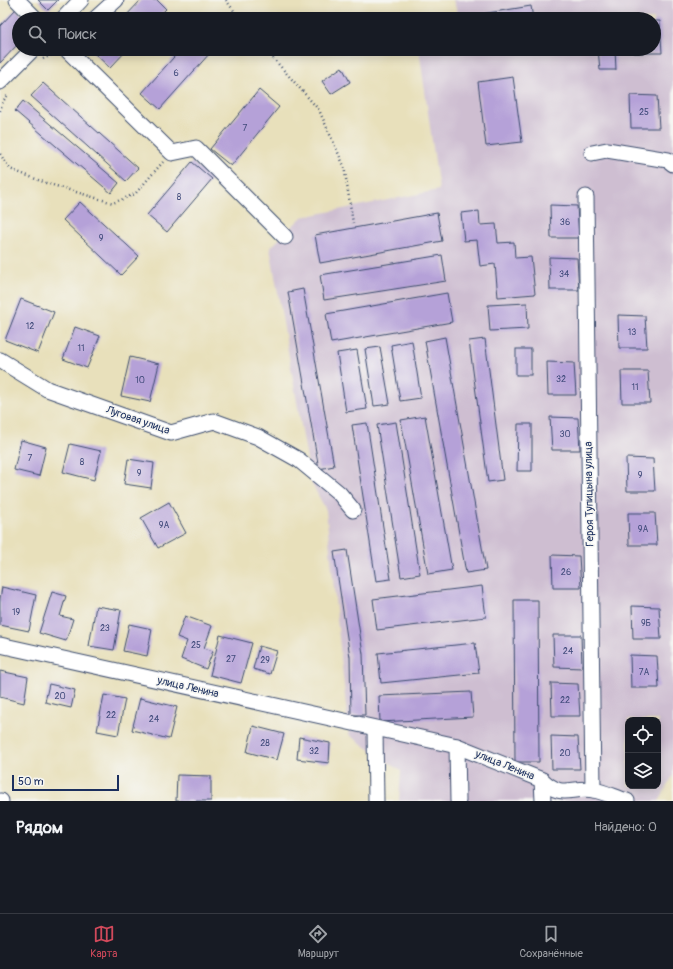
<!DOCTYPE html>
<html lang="ru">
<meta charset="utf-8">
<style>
:root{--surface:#171b24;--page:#20242c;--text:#f1f3f6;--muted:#9ea1a6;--line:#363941;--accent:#d1495b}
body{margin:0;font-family:Pangolin,sans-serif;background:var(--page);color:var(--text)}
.controls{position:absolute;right:12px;bottom:12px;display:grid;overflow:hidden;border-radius:8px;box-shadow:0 2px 10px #0003}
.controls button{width:36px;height:36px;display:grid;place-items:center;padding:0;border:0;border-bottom:1px solid var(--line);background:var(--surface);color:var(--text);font:20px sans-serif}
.scale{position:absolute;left:12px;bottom:10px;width:107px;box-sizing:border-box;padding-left:4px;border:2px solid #1b2f5e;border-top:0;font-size:11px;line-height:14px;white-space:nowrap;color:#1b2f5e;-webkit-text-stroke:3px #f6f6f2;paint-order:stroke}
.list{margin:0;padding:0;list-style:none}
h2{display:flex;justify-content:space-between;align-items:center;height:52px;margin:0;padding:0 16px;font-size:17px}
h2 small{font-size:13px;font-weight:400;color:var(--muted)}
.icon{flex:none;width:22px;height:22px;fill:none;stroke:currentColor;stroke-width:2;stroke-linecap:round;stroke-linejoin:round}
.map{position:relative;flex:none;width:673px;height:801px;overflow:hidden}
.search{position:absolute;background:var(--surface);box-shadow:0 2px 10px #0003;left:12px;right:12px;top:12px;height:44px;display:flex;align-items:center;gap:10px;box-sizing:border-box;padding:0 14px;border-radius:22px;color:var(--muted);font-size:15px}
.sheet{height:112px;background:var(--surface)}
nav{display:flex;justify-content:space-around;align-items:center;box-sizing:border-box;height:56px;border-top:1px solid var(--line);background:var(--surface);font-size:11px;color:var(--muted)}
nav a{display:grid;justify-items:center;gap:2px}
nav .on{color:var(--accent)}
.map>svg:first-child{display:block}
.industrial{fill:#cebed1;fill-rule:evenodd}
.building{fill:#b5a1d8}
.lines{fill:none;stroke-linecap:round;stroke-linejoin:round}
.minor-casing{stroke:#3a4a6c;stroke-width:17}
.path{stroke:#3a4a6c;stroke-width:2.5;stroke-dasharray:1 3;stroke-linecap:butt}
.minor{stroke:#fff;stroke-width:15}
.labels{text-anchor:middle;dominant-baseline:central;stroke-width:3;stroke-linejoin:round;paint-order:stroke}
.number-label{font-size:9px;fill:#424c7c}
.street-label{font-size:11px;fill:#1b2f5e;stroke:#f6f6f2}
</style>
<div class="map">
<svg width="673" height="801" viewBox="0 0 673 801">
<rect width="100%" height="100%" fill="#f6f6f2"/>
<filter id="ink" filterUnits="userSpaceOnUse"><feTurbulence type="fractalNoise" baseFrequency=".025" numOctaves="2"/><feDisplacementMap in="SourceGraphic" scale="8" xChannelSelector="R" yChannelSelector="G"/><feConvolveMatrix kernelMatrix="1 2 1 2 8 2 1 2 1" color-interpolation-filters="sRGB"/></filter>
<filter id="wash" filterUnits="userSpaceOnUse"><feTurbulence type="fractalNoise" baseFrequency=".012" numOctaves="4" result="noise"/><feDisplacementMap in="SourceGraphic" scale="16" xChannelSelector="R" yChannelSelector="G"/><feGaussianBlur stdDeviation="0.9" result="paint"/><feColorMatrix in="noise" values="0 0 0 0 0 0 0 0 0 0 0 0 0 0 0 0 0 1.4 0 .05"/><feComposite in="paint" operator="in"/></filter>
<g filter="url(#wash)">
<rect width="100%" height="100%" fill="#e8e0bb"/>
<path class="industrial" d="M453,0H673V775L659,801H399L401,771L349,735L326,510L311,482L270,248L302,217L439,190L419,49H654V19H460ZM628,720H658V786H628Z"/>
<g id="blocks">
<g class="building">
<path d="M38,0H58L48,10Z"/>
<path d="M141,0H157L166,9L156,19H123Z"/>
<path d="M531,6L533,19H476L475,15Z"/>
<path d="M16,9L26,19H19V43L0,63V26Z"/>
<path d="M654,21H660L662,53H634L633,49H654Z"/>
<path d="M94,49H128L110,68L92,51Z"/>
<path d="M181,49H205L210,53L160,109L142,93Z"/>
<path d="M598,49H615L616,70H600Z"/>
<path d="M342,67L350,82L331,94L322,81Z"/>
<path d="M513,77L522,142L486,146L478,82Z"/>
<path d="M43,83L138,168L126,181L31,96Z"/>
<path d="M259,90L279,107L231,166L210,149Z"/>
<path d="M630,95L657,96L659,128H631Z"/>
<path d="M23,101L119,183L111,193L15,111Z"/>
<path d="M192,162L212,179L167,232L147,215Z"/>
<path d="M80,202L139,256L121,275L63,220Z"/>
<path d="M550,205L577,206L579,238H551Z"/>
<path d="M479,211L480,225L496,224L498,243L514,242L515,258L531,257L535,294L498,297L495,264L480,266L477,240L464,241L461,213Z"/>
<path d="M437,213L442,241L320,263L315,235Z"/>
<path d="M442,255L446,281L324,300L320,275Z"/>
<path d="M549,257L577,258L579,290H550Z"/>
<path d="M303,289L334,466L319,469L288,292Z"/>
<path d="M447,293L452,322L331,343L326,314Z"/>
<path d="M21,299L54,312L38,353L5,340Z"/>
<path d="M527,303L528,329L490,331L488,305Z"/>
<path d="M618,315L645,316L647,348H619Z"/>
<path d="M75,327L100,336L87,368L63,359Z"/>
<path d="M445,337L486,570L466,573L425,341Z"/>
<path d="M485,339L503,480L488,482L469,341Z"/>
<path d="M412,341L421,398L400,401L391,345Z"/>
<path d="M380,347L390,404L374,406L365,349Z"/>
<rect x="516" y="349" width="15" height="26"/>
<path d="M357,350L367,409L346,412L337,353Z"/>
<path d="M130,357L159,364L150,402L121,396Z"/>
<path d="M547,362L574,363L576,395H548Z"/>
<path d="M621,371H648L650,403H622Z"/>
<path d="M425,416L452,570L428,574L401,420Z"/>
<path d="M550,417L578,418L580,450H552Z"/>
<path d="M396,422L420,574L401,577L377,425Z"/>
<path d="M367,423L391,579L376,581L352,425Z"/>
<path d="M518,424H532V471H517Z"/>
<path d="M21,440L46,447L39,476L14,470Z"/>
<path d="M70,444L101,451L94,480L63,472Z"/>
<path d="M626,458L653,459L655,491H627Z"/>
<path d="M128,459L154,463L151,488L124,484Z"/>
<path d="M169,502L186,533L158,548L141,518Z"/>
<path d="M628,513H655L657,545H629Z"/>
<path d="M347,550L363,654L365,715H351L350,657L334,552Z"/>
<path d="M552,555L579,556L581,588H553Z"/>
<path d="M482,586L486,617L377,630L373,599Z"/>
<path d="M2,587L36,595L29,631L0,625V599Z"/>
<path d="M52,592L66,596L60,616L73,619L66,641L39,633Z"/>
<path d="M514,600H538L539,762H515Z"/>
<path d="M96,606L121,610L114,650L89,646Z"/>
<path d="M632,606L659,607L661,639H633Z"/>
<path d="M185,616L212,626L204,648L213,651L206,669L181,659L187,641L177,637Z"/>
<path d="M129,624L152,629L147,656L123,651Z"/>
<path d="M220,635L252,643L241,683L210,675Z"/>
<path d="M553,635H581L582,668L554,667Z"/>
<path d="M475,643L479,673L381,683L378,653Z"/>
<path d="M259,646L277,651L270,674L253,669Z"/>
<path d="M630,655L657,656L659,688H631Z"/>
<path d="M0,671L28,677L24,703L0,697Z"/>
<path d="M551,683L578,684L580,716H552Z"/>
<path d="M49,684L75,690L71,708L45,702Z"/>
<path d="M471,692L473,717L380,722L379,696Z"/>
<path d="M104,695L125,699L118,735L97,731Z"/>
<path d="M140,698L177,707L169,739L132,730Z"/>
<path d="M253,726L284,734L277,760L247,752Z"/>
<path d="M551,736L578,737L580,769H552Z"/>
<path d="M299,737L330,743L329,763L297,759Z"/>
<path d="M177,775L211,776V801H176Z"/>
</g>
</g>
</g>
<g filter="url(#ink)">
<use href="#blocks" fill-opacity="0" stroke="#3a4a6c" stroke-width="1"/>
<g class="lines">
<g class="minor-casing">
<g id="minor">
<path d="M17,0L36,19"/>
<path d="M63,19L81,0"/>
<path d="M95,19L116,0"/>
<path d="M66,49L172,153L196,148L285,237"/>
<path d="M0,82L33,49"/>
<path d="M592,153L607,150L668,160L673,164"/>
<path d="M586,197L593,790"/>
<path d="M0,360L47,389L171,433L214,421L258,437L299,460L339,493L353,510"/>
<path d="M0,645L457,746L542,780C563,800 571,786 594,790C605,792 616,798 627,801"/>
<path d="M375,729L376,801"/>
<path d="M457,746L458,801"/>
<path d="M542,780L543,801"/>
<path d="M0,801H1"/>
</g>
</g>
<g class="path">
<path d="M226,0L240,19"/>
<path d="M265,49L319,110L344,166L353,223"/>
<path d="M43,59L53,54"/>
<path d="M0,111L3,101L9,94"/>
<path d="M0,154L10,169L46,183L113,203L135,194L163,162"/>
</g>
<use href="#minor" class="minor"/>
</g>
</g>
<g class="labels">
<g class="number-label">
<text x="176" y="73">6</text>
<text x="644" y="112">25</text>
<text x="245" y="128">7</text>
<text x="179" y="197">8</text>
<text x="565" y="222">36</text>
<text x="101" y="238">9</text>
<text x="564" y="274">34</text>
<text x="30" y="326">12</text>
<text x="632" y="332">13</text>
<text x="81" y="348">11</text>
<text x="561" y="379">32</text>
<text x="140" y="380">10</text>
<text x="635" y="387">11</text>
<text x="565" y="434">30</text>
<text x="30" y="458">7</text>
<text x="82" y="462">8</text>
<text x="139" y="473">9</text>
<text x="640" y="475">9</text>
<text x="164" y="525">9А</text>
<text x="643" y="529">9А</text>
<text x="566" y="572">26</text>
<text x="16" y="612">19</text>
<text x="646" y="623">9Б</text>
<text x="105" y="628">23</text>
<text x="196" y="645">25</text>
<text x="568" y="651">24</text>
<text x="231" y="659">27</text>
<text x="265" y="660">29</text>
<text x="644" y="672">7А</text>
<text x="60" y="696">20</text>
<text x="565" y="700">22</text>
<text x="111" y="715">22</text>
<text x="154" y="719">24</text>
<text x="265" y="743">28</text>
<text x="314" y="751">32</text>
<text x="565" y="753">20</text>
</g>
<g class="street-label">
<text transform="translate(138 420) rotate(19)">Луговая улица</text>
<text transform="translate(589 494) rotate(-91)">Героя Тупицына улица</text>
<text transform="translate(188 687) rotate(13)">улица Ленина</text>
<text transform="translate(505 765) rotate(22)">улица Ленина</text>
</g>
</g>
</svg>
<div class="controls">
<button><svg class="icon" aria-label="locate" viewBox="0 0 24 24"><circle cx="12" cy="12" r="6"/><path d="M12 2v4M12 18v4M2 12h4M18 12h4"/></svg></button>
<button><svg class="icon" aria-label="layers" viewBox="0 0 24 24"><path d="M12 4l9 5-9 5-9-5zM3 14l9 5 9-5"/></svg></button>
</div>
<div class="scale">50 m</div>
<div class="search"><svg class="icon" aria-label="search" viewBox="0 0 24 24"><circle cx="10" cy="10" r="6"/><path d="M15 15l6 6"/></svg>Поиск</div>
</div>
<section class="sheet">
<h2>Рядом<small>Найдено: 0</small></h2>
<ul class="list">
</ul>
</section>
<nav>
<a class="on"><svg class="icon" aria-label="map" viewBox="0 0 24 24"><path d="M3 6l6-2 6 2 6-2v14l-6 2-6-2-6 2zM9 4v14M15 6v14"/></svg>Карта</a>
<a><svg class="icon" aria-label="directions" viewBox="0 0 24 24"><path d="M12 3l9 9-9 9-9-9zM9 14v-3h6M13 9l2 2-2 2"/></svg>Маршрут</a>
<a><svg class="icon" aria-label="saved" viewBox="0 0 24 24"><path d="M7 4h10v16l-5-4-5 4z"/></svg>Сохранённые</a>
</nav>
